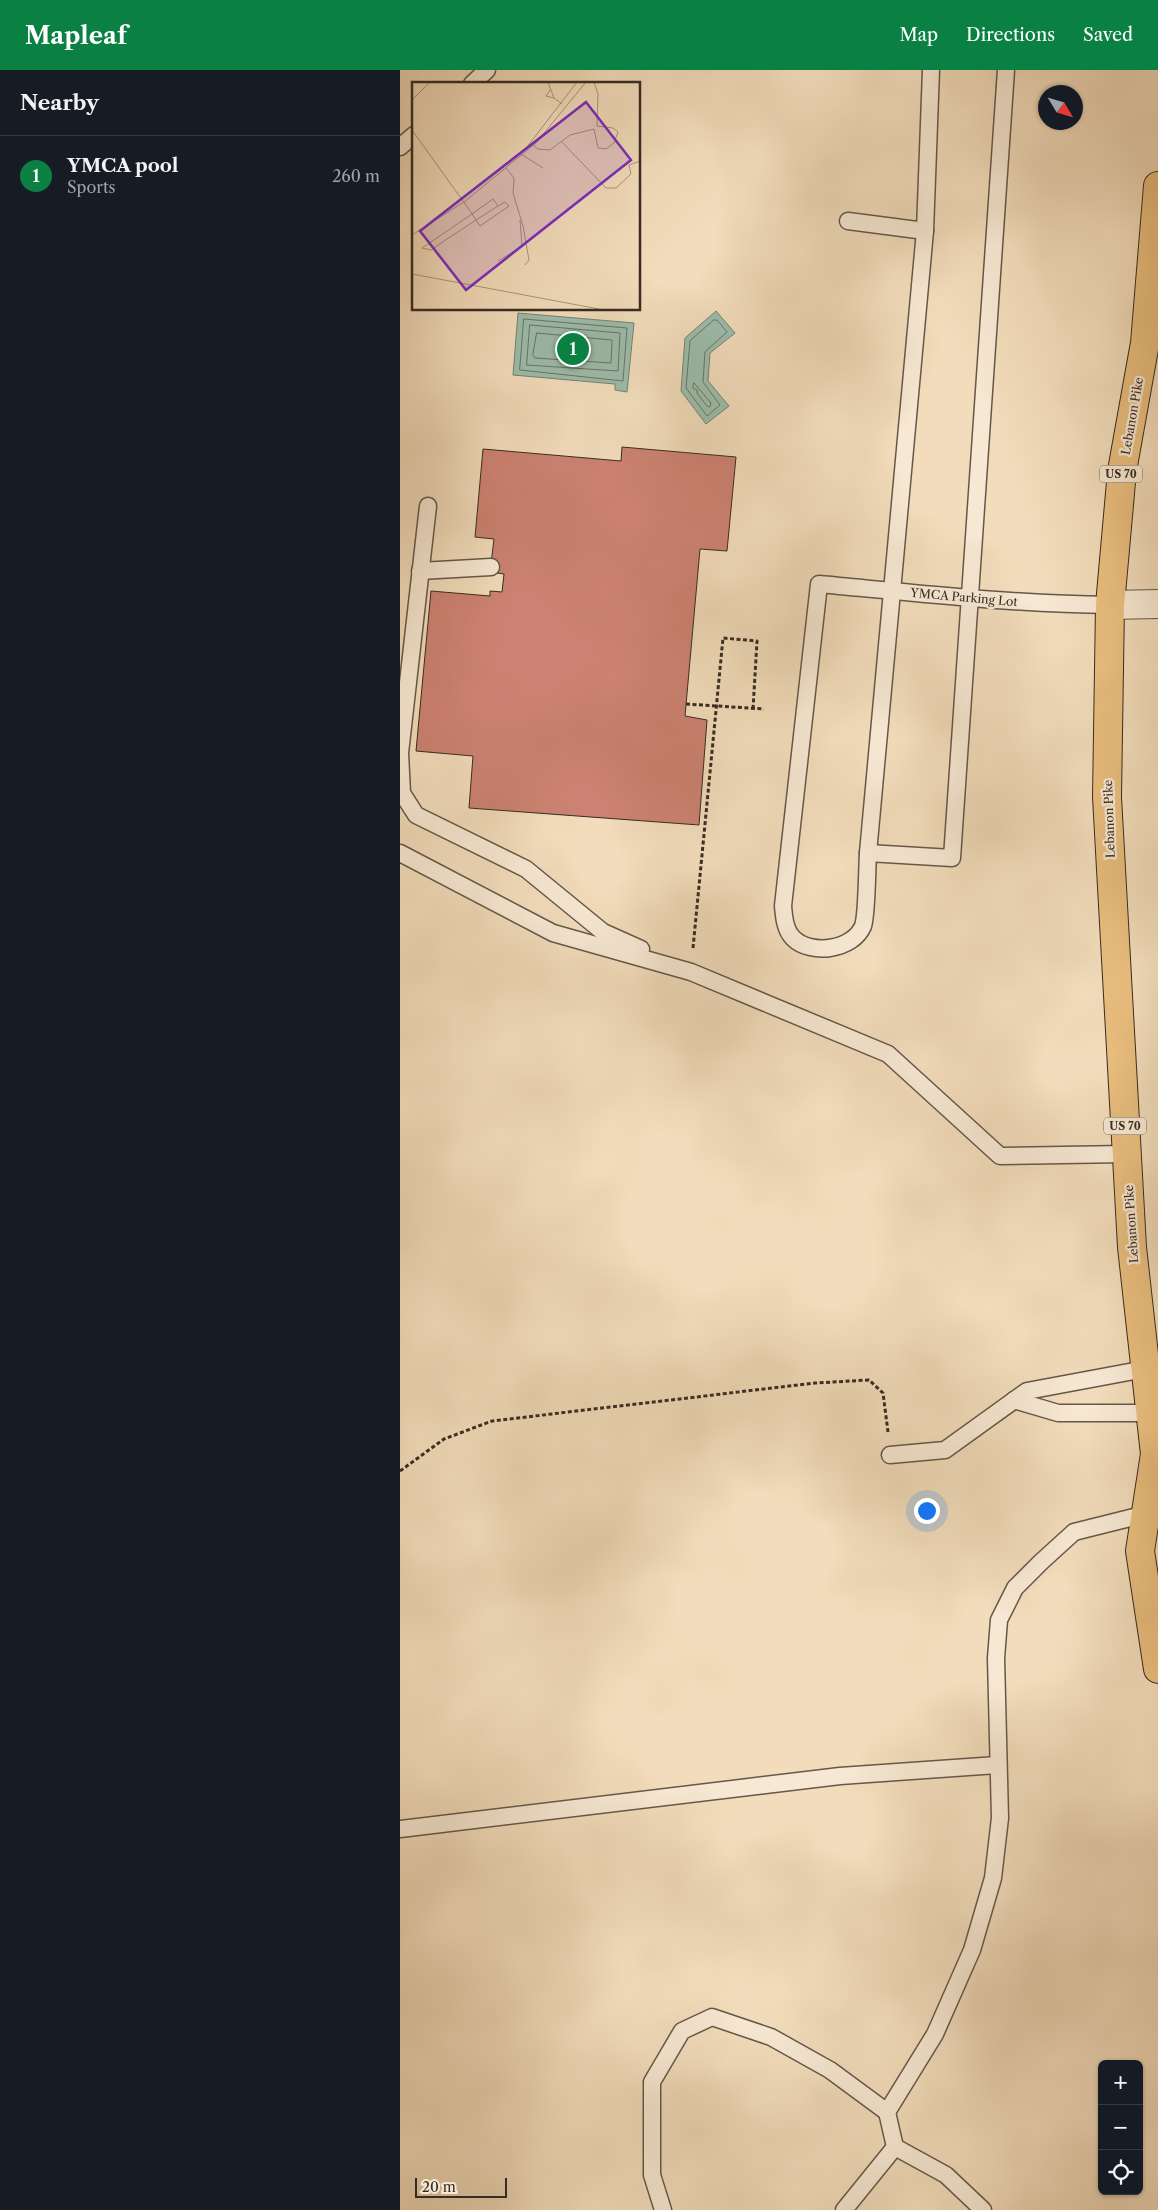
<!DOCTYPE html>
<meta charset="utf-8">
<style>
:root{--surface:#171b24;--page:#242831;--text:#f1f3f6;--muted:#9ea1a6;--line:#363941;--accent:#0b8043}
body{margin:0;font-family:"Libre Caslon Text",serif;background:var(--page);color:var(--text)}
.controls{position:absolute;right:15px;bottom:15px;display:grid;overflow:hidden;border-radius:8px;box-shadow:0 1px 4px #0004}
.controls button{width:45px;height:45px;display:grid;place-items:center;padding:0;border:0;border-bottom:1px solid var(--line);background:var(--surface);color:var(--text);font:25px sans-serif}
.compass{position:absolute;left:638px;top:15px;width:45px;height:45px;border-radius:50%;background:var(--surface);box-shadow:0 1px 4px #0004;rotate:128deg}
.scale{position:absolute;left:15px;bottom:12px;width:92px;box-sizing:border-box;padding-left:5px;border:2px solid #362c23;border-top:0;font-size:14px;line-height:18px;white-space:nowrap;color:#362c23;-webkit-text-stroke:4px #f7e8d3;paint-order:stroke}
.you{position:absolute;left:526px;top:1440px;width:18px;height:18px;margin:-12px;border:4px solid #fff;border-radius:50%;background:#1a73e8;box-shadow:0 0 0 8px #1a73e833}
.badge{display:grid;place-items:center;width:32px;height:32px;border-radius:50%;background:var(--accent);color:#fff;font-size:16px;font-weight:700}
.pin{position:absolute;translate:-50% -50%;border:2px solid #fff;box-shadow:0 1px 5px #0006}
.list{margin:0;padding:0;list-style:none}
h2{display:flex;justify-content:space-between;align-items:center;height:65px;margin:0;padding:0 20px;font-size:21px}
h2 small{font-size:16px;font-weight:400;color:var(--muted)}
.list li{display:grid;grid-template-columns:32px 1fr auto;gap:15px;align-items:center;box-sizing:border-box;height:80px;padding:0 20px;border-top:1px solid var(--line)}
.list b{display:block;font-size:19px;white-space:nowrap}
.list p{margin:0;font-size:16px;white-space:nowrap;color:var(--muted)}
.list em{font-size:16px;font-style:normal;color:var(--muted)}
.icon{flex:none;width:28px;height:28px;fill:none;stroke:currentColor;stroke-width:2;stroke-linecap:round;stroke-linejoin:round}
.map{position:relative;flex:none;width:758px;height:2140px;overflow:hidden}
header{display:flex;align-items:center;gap:30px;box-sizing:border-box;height:70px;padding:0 25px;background:var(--accent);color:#fff}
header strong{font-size:24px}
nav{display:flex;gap:28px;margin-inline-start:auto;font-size:18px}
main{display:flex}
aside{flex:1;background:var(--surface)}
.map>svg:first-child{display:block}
.water{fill:#9cbcab;stroke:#738275}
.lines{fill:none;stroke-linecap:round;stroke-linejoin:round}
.shore{stroke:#697467;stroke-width:1}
.building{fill:#cc8272;stroke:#362c23}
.lane-casing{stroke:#655849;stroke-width:19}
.street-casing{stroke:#655849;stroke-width:30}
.primary-casing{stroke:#362c23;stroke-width:30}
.path{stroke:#362c23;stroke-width:3;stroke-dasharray:4 2.5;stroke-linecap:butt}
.lane{stroke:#f7e8d3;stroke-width:16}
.street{stroke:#f7e8d3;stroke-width:28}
.primary{stroke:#e9be7e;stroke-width:28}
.labels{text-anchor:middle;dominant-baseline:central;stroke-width:4.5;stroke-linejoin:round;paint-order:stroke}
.shield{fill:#f7e8d3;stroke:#706458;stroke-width:1}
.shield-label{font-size:11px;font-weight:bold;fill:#362c23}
.street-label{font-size:12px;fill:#362c23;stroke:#f7e8d3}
.inset-road{fill:none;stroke:#a7967e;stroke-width:1}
.view{fill:#7b2cbf;fill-opacity:0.15;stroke:#7b2cbf;stroke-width:2.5}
.inset-edge{fill:none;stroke:#362c23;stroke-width:2.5}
</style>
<header>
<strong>Mapleaf</strong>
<nav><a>Map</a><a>Directions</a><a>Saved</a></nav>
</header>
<main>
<aside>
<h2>Nearby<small></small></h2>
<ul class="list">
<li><span class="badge">1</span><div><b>YMCA pool</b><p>Sports</p></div><em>260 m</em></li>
</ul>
</aside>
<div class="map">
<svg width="758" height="2140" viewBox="0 0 758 2140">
<rect width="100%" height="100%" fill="#f2dcbb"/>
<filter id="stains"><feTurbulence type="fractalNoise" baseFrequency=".004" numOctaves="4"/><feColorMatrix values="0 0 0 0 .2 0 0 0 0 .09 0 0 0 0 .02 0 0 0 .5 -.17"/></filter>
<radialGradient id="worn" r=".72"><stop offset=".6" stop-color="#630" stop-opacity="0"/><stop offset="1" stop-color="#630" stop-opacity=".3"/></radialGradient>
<g class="water">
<path d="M316,241L335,263L310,283L308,311L329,336L306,354L281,321L285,268Z"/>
<path d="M118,243L234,253L227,322L215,320V314L113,305Z"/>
</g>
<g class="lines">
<g class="shore">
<path d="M124,249L227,258L223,311L120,300Z"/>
<path d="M314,250H317L327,262L305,282L303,312L320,335L307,346L286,318L290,271Z"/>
<path d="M130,255L220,263L218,301L127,295Z"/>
<path d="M137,263L212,270L211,293L135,288L133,285Z"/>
<path d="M294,313L311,333L310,337L307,336L297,323V320L293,318Z"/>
</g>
</g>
<path class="building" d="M222,377L336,387L327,481L300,479L285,646L307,650L299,755L69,738L73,686L16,681L31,521L90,526V521L102,522L104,504L90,502L94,469L75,467L83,379L221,391Z"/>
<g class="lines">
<g class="lane-casing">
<g id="lane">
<path d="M606,0L552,788L468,783C467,798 467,845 463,856C453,880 411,886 393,868C385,860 384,847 383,836L419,514C516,523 613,534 710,535"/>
<path d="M72,14L87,0"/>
<path d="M0,77L14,65"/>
<path d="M448,151L525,161"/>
<path d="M28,436L0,683L2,723L16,745L126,799L203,862L241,879"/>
<path d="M20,501L91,497"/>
<path d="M0,783L153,863L291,902L488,984L600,1086L726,1084"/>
<path d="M468,783L525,161L531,0"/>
<path d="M614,1330L658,1343H750"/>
<path d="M490,1385L545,1380L627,1321L745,1299"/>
<path d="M0,1759L440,1706L597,1695"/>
<path d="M487,2042L495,2077"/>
<path d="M263,2140L252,2105V2012L282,1961L312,1947L371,1967L430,2000L487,2042L535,1964L572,1880L593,1808L600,1748L596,1588L599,1550L615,1518L641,1492L674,1462L746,1444"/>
<path d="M444,2140L495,2077L546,2105L583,2140"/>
</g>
</g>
<g class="street-casing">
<path id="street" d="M710,535L758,534"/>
</g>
<g class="primary-casing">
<path id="primary" d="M758,116L745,273L722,401L710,535L707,727L732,1177L755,1384L740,1481L758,1599"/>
</g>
<g class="path">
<path d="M286,634L364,639"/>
<path d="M293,878L323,568L357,571L353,639"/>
<path d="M0,1401L44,1369L92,1351L415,1313L469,1310L483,1323L488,1362"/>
</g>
<use href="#lane" class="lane"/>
<use href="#street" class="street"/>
<use href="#primary" class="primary"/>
</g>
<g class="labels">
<g class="shield">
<rect x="700" y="395.5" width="42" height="17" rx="4"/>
<rect x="704" y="1047.5" width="42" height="17" rx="4"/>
</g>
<g class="shield-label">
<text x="721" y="404">US 70</text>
<text x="725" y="1056">US 70</text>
</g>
<g class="street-label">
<text transform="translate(732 346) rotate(-80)">Lebanon Pike</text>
<text transform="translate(564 527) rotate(5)">YMCA Parking Lot</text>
<text transform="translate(709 749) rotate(-92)">Lebanon Pike</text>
<text transform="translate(731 1154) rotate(-94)">Lebanon Pike</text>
</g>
</g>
<g transform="translate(12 12)">
<rect width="228" height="228" fill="#f2dcbb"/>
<path class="inset-road" d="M136,0L142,16L150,22M138,8L134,14L142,16M0,18L18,0M0,48L56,126L68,144L97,124L93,120L86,124L81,117L60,132L10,166L19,168L35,157L64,138L86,124M149,59L194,106H204L219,92L217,83L228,79M121,63L126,67L138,68L158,53L182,47L186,66L194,67L202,61L206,50L201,46L185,44L186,12L182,0M115,65L165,0M109,72L131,86M94,86L102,96L101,111L111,144L117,178L113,183M0,153L52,120L124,61L174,0M86,179L110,164L108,138M0,192L187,227"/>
<path class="view" d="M174,20L219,78L54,208L8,149Z"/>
<rect width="228" height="228" class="inset-edge"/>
</g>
<rect width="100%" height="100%" filter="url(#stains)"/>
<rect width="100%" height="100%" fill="url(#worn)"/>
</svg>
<div class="controls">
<button>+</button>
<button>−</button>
<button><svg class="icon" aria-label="locate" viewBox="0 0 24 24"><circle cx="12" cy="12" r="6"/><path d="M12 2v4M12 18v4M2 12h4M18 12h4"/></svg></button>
</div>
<svg class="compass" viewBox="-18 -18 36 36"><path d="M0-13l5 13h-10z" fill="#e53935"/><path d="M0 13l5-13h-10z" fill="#9ea1a6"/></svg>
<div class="scale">20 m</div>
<div class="you"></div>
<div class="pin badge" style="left:173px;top:279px">1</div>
</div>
</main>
